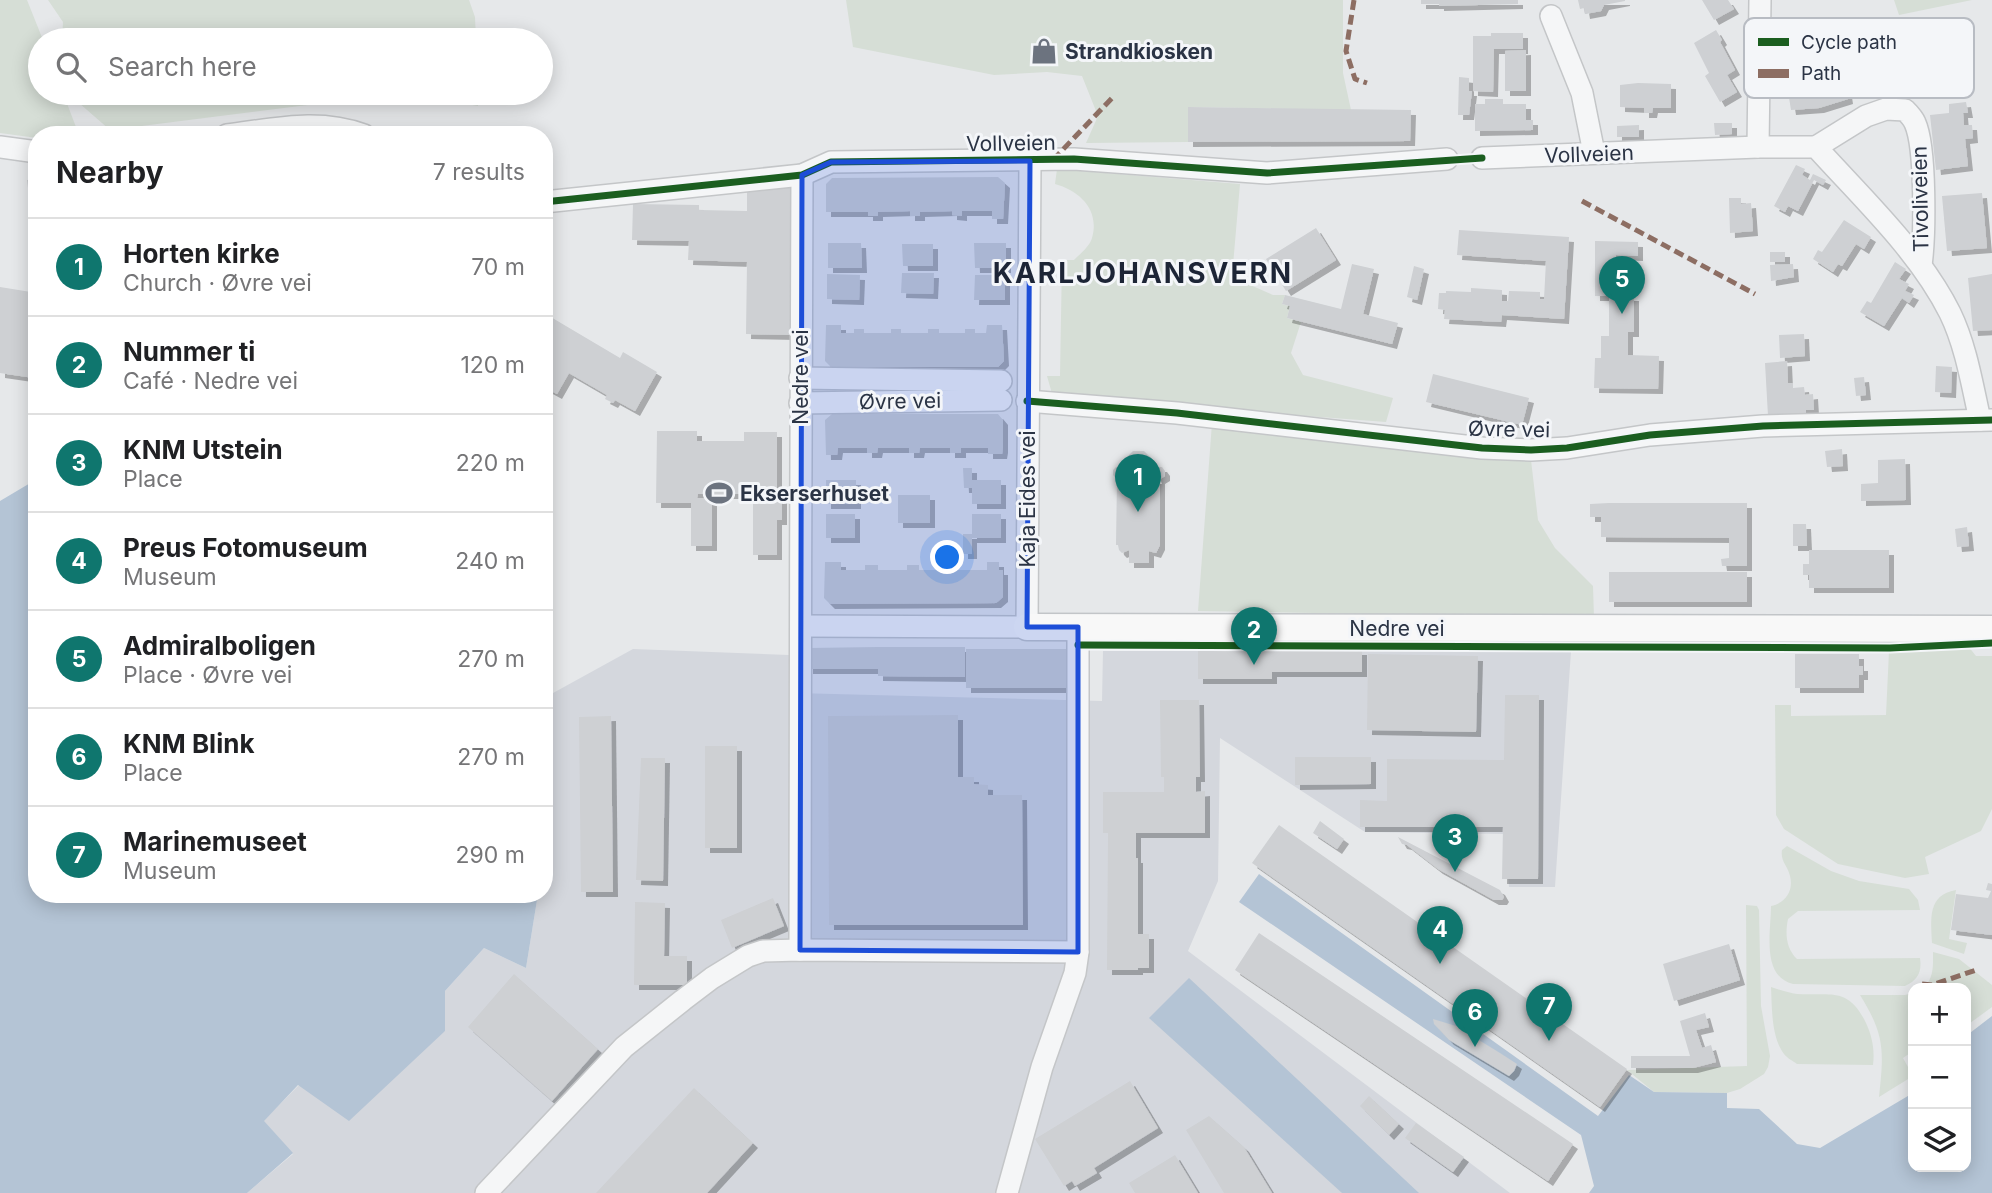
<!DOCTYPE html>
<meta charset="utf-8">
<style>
:root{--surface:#fff;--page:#f6f6f6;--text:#202124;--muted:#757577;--line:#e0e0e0;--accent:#0f766e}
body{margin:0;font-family:Inter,sans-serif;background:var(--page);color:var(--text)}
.controls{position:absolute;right:21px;bottom:21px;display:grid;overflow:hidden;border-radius:14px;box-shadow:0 4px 18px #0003}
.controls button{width:63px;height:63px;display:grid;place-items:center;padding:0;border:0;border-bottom:2px solid var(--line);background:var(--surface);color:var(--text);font:35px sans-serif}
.you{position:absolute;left:948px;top:558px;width:24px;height:24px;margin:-18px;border:5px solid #fff;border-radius:50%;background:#1a73e8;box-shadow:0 0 0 10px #1a73e833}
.badge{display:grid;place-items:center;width:46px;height:46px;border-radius:50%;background:var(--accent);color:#fff;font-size:23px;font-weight:700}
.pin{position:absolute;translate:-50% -58px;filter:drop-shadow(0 2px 4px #0008)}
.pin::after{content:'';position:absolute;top:37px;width:24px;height:21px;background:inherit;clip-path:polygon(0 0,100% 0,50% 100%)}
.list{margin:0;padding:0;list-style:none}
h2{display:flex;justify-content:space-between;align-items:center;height:91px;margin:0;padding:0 28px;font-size:30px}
h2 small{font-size:23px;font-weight:400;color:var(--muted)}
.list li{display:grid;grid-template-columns:46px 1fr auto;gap:21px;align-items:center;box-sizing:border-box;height:98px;padding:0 28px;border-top:2px solid var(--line)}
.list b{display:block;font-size:26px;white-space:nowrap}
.list p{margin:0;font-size:23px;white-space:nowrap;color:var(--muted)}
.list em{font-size:23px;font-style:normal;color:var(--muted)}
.icon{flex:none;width:38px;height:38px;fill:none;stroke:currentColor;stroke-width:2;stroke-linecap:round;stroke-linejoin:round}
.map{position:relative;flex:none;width:1992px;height:1193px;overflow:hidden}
.search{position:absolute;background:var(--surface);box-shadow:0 4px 18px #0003;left:28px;top:28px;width:525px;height:77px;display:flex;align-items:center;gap:18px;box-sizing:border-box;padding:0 24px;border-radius:38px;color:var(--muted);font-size:26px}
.panel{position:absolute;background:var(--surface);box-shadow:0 4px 18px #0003;left:28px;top:126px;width:525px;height:777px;border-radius:28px}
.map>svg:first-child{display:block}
.built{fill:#d4d7dd}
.green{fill:#d6ded6}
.water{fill:#b4c4d5}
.building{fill:#ced0d3;filter:url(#shadow)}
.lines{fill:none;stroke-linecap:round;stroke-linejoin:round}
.minor-casing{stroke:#c4c6c8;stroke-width:24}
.major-casing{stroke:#c2c5c8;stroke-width:29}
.minor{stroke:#f5f6f7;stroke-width:21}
.major{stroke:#f8f8f8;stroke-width:26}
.quiet{stroke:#8d6e63;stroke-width:5;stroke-dasharray:10 5;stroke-linecap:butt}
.cycleway-casing{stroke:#f4f6f9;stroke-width:11}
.cycleway{stroke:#1b5e20;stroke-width:7}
.marked{fill:#1d4ed8;fill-opacity:0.2;stroke:#1d4ed8;stroke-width:5;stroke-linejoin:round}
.labels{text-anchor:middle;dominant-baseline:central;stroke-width:6;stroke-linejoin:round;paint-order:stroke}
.poi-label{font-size:21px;font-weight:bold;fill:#2b3445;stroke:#f4f6f9;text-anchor:start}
.street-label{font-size:21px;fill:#2b3445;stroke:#f4f6f9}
.district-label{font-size:28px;font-weight:bold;letter-spacing:2px;fill:#1d2536;stroke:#f4f6f9}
.key{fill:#f4f6f9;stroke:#b8bcc3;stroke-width:2}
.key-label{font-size:19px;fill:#2b3445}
</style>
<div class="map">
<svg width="1992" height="1193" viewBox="0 0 1992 1193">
<defs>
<filter id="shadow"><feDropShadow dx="5" dy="5" stdDeviation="0" flood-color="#0004"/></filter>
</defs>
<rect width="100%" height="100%" fill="#e6e8ea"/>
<path class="built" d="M633,649L789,655L795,693L1102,701L1103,651H1571L1555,887H1509L1505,834L1365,832L1220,738L1218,881L1188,951L1510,1193H247L293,1154L263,1121L299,1085L445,1031V991L484,948L526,968L538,894H544V698Z"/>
<g class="green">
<path d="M0,0H27L43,40H40V93H63L79,135H37V138L0,133Z"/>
<path d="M48,0H469L475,17L476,40H62L63,22Z"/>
<path d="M846,0H1343V73L1351,110L1188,107V142L1086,143L1098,116L1082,76L1047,72L994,75L853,47Z"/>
<path d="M1894,0H1972L1899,15Z"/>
<path d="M75,93H478V106L403,93L110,130L79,103Z"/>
<path d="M1057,169L1240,184L1232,277L1273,295H1285L1282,304L1290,306L1287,318L1301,322L1291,353L1303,375L1393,398L1386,422L1053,397L1047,376H1060L1062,260H1074C1080,254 1090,246 1092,238C1100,210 1080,191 1055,184Z"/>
<path d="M1212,423L1480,459L1531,460L1538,520L1555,548L1593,586L1594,618L1198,611Z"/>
<path d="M1968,646L1976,656H1992V809L1981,831L1925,857L1929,874L1905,878L1838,864L1784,829L1776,815L1775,705H1791V716L1886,715L1889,651Z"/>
<path d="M1787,846L1831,871L1859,881L1909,889L1918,900L1920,910L1798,911L1788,919C1785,934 1786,948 1797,959L1920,958C1922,972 1918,980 1905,986L1793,984C1761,976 1771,932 1771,906C1785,903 1794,891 1790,876C1788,866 1780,861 1782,850Z"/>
<path d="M1956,890L1949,939L1967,943L1964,954L1932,943C1931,919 1927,895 1956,890Z"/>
<path d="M1746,905L1757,906L1759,910L1761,1006L1770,1056L1768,1067L1764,1074L1740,1089L1727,1093L1654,1092L1627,1070L1747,1066Z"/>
<path d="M1933,952L1959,959L1992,985V1007L1966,1026V988H1924C1934,977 1933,966 1933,952Z"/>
<path d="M1771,987C1780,990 1789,993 1797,994C1831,996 1848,986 1866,1023C1872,1036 1875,1050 1873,1065L1797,1064C1793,1061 1787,1058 1784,1054C1771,1037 1772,1007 1771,987Z"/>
<path d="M1913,993V1051L1903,1058L1913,1076L1879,1097C1884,1051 1885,1035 1860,995H1905Z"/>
</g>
<g class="water">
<path d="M37,479V894H538L526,968L484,948L445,991V1031L349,1121L298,1085L264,1121L293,1153L247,1193H0V501Z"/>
<path d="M1259,874L1598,1116L1629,1075L1654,1092L1727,1093V1108L1759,1109L1797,1144L1820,1148L1913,1093V1167H1966V1036L1992,1016V1193H1589L1594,1186L1581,1135L1239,902Z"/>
<path d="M1189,978L1419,1193H1342L1149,1018Z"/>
</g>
<g class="building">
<path d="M1421,0H1518V4L1439,6V4H1421Z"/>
<path d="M1578,0H1625V1L1604,5L1601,11L1585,14L1584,8L1580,9Z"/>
<path d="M1702,0H1728L1734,9L1714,20Z"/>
<path d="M1716,30L1722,40L1720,42L1735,70L1727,75L1737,92L1720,102L1705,76L1709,73L1694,43Z"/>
<path d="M1491,33H1523V49H1494L1493,92L1473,91V36H1491Z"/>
<path d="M1526,50V91H1505V51Z"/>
<path d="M1459,77L1469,78V91H1472L1469,115H1458Z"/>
<path d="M1836,77V80L1845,79L1848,99L1819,108L1791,110L1787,85Z"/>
<path d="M1638,83L1671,84V108H1653L1652,113H1644V108L1620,107V85Z"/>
<path d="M1485,99H1503V104H1526V120H1533V130L1475,131V104H1485Z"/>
<path d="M1966,102L1968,113H1963L1964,125H1972L1973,138L1965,139L1968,166L1936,170L1930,115L1949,113V104Z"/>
<path d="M1188,107L1411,110L1410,141L1188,142Z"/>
<path d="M1714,123H1732V134L1715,135Z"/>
<path d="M1639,125V137H1617V126Z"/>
<path d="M1796,165L1805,169L1802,175L1810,180L1813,174L1826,180L1823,185L1814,180L1798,211L1788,206L1785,212L1774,206Z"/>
<path d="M998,177L1005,183L1003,219H992V211H962V216L952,215V211L920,212V216H910V211L878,212V216H868V212H826V184L832,178Z"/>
<path d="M37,179V212H31L27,180Z"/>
<path d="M747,187L792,188L791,335L746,334L747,262L688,260L689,241L632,240L633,204L699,205V210L747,211Z"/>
<path d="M1982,193L1987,248L1947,251L1942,196Z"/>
<path d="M1729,198H1741V204L1751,203L1753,231L1730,233Z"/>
<path d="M1844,220L1871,237L1864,249L1856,244L1842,266L1838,264L1833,272L1813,259L1818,250L1822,252Z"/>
<path d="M1316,228L1336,260L1286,291L1266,259Z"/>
<path d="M1459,230L1569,237L1564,319L1502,315L1501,322L1444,319L1445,310L1438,309L1439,293H1446V291L1471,292V288L1502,290V301H1508L1509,291L1540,292V299H1544L1546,261L1457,255Z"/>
<path d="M1595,241L1638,242V256L1616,255L1615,296H1634V332H1628V355L1659,356L1658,389L1594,388L1595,358H1601V336H1609V296H1595Z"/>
<path d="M828,243H861L862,268H828Z"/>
<path d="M974,243H1006V268H975Z"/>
<path d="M902,244H933V266H903Z"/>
<rect x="1770" y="252" width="15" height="10"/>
<path d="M1895,262L1906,269L1899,279L1909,284L1905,291L1914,295L1909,303L1902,298L1884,326L1860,312L1867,301L1871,303Z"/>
<path d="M1352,264L1374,269L1363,314L1398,323L1392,344L1287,318L1290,306L1282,304L1285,295L1341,309Z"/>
<path d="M1793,264L1794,277L1771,281L1770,265Z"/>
<path d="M1414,266L1424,269L1417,300L1407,297Z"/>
<path d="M902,273H934L933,294L901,293Z"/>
<path d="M827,274L860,275L859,300L827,299Z"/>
<path d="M1992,274V330L1973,331L1968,278Z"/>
<path d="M975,275H1005V300H974Z"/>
<path d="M0,287L37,293V359L34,378L0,373Z"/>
<path d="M544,313L620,358L623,352L657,372L635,411L615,400L613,403L605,399L607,395L569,373L557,394L544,387Z"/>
<path d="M826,325H841V333H854V329H864V333H891V329H901V333H928V329H939V333H965V329H975V333H986L987,325H1002L1004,361L998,367H831L825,361Z"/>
<path d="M1804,334L1805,356L1780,358L1779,335Z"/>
<path d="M1787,361L1788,383H1793V388L1804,387L1805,395L1813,394L1814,410H1806V413L1768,416L1765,363Z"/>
<path d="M1936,366L1952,367L1951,393L1935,392Z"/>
<path d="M1433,374L1529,398L1522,425L1426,402Z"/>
<path d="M1864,377L1866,395L1856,396L1854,378Z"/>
<path d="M832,414H998L1003,420V448L1002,454H988V448H961V453H950V448H920L919,453H909V448H878L877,453H867V448H838L837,455H826L825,420Z"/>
<path d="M657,431H697V441H744V432H777V492H782V520H777V555H753V494H698L697,498H712V546H691V503H656Z"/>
<path d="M1842,449L1843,466L1827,467L1825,451Z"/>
<path d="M1133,451H1144L1152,459V479H1157L1154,470L1157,467H1162L1165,471V476L1160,479V545L1156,553L1149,551V563H1129V550L1122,553L1119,550L1118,545H1116L1117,479L1113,475V470L1116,467H1121L1124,471L1123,479H1126L1125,459Z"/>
<path d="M1905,459L1906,500L1861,501V484L1878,483V460Z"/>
<path d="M963,468H972V480H1001V504H972V488H964Z"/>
<rect x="826" y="480" width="30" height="24"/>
<rect x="898" y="495" width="32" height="28"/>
<path d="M1609,503H1747V566H1722L1721,559L1729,558V538L1601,537V517H1590V504Z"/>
<rect x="826" y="514" width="29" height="24"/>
<path d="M972,514H1001V538H972V554H963V534H972Z"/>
<path d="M1793,524H1806L1807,546H1793Z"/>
<path d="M1967,527L1969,546L1957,547L1955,529Z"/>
<path d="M1809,550H1889V588H1809V575H1803V564H1809Z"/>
<path d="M825,562H841V570H865V565H878V570H907V565H919V570H987V562H999V570H1003V597L996,603L830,604L824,598Z"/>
<rect x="1609" y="572" width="138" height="30"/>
<path d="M878,647H965V677L878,676V669H808V648Z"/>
<rect x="966" y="649" width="101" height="39"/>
<path d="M1198,650H1362V672H1272V679H1198Z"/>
<path d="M1368,654L1478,656L1476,732L1367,730Z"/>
<path d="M1795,654H1859V666H1863V675H1859V688H1795Z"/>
<path d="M1505,695H1539L1538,879H1502L1503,827H1360V800L1387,801V759L1504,760Z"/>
<path d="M1160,700H1199L1200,777H1196V792L1205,791V833H1136V858H1138V934H1149V968H1138V970H1107L1108,833H1103V792H1164V777H1161Z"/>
<path d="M958,715V777H974V784L988,785V795H1022L1023,925H829L828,716Z"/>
<path d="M611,716L613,892H581L579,717Z"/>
<rect x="705" y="746" width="32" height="102"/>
<path d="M1295,757H1371V784L1295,785Z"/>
<path d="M641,758H665L663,881L636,880Z"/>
<path d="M1320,821L1344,839L1337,849L1313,833Z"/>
<path d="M1279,825L1627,1069L1600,1107L1252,863Z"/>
<path d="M1398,837L1500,890L1504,897L1502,900H1494L1438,869L1407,845L1402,844Z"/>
<path d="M1988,883L1992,884V935L1951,930L1956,894L1988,898L1991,891L1986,890Z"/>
<path d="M773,898L784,926L732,948L721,920Z"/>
<path d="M635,902L665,903L664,956H687V985H634Z"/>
<path d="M1259,933L1573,1144L1548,1181L1235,970Z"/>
<path d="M1729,944L1740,980L1674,1001L1663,964Z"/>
<path d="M514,974L598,1049L552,1101L468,1027Z"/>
<path d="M1705,1013L1709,1027L1696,1030L1702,1048L1711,1045L1716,1062L1693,1068H1631V1056H1690L1680,1021Z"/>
<path d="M1433,1019L1456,1026L1500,1053L1517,1064L1514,1071L1509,1076L1449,1040L1434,1024Z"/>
<path d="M1130,1081L1158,1128L1094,1168L1097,1173L1075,1186L1072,1181L1064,1186L1035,1139Z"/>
<path d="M694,1088L753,1143L707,1193H596Z"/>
<path d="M1369,1096L1399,1124L1389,1135L1360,1106Z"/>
<path d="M1209,1116L1244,1147L1272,1193H1224L1186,1130Z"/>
<path d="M1416,1123L1464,1157L1453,1172L1405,1138Z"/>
<path d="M1175,1155L1198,1193H1135L1129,1183Z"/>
</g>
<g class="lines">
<g class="minor-casing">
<g id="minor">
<path d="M1760,0L1758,147H1816C1862,198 1919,251 1950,313C1966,346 1972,384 1980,420"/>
<path d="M1551,16L1582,93L1594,153"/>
<path d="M227,135C275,129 318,118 364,135"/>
<path d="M0,147L37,152"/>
<path d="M1816,147L1866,116L1886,109L1905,110C1909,114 1913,118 1915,123C1926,147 1925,236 1921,265"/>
<path d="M1482,158L1758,147"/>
<path d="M544,202L802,175L831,162L1074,159L1267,173L1447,159"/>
<path d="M800,378L1001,381"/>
<path d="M1027,401L1177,413L1482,448L1531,450L1567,448L1650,435L1763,426L1992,420"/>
<path d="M800,403L1001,400"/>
<path d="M802,626L1027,627L1030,161"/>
<path d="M800,950C802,692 799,433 802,175"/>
<path d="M486,1193L624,1047L683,1000L712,978L748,956L763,951L800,950L1078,952"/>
<path d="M1007,1193L1042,1067L1075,973L1078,952V627"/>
</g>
</g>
<g class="major-casing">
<path id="major" d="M1027,627L1992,629"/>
</g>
<use href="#minor" class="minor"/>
<use href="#major" class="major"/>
<g class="quiet">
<path d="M1354,0L1346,51L1355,79L1367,83"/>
<path d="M1053,160L1113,97"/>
<path d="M1582,201L1755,294"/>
<path d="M1922,984L1932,985L1979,969"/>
</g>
<g class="cycleway-casing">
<g id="cycleway">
<path d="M544,202L802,175L831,162L1074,159L1267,173L1482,158"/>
<path d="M1027,401L1177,413L1482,448L1531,450L1567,448L1650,435L1763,426L1992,420"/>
<path d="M1078,645L1890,648L1992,643"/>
</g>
</g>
<use href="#cycleway" class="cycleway"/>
</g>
<path class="marked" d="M1030,161L1027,627H1078V952L800,950L802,175L831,162Z"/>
<defs>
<g id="shop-bare" transform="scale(2.1)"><path d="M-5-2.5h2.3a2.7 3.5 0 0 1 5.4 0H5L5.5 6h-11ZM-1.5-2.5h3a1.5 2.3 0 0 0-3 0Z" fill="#6c737f" stroke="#f4f6f9" stroke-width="2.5" paint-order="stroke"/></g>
<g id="stadium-bare" transform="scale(2.1)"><path d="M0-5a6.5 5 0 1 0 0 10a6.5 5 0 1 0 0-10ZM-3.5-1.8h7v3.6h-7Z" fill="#6c737f" stroke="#f4f6f9" stroke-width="2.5" paint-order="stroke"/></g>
</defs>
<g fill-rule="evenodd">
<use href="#shop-bare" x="1044" y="51"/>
<use href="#stadium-bare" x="719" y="493"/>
</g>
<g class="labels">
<g class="poi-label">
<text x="1065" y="51">Strandkiosken</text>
<text x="740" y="493">Ekserserhuset</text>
</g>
<g class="street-label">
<text transform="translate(1011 143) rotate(-1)">Vollveien</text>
<text transform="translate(1589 154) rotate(-2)">Vollveien</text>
<text transform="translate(1920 199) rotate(-91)">Tivoliveien</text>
<text transform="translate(800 377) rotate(-90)">Nedre vei</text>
<text transform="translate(900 401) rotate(-1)">Øvre vei</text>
<text transform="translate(1509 429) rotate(1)">Øvre vei</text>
<text transform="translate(1027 499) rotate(-90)">Kaja Eides vei</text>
<text x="1397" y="628">Nedre vei</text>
</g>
<g class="district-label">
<text x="1143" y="273">KARLJOHANSVERN</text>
</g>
</g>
<rect x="1744" y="18" width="230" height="80" rx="10" class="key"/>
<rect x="1758" y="38" width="31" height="8" fill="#1b5e20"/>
<rect x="1758" y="69" width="31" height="9" fill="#8d6e63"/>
<g class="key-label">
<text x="1801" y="49">Cycle path</text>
<text x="1801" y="80">Path</text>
</g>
</svg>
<div class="controls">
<button>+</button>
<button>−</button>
<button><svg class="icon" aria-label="layers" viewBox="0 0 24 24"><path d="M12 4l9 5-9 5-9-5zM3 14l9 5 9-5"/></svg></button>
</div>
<div class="you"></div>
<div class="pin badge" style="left:1138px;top:512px">1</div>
<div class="pin badge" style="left:1254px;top:665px">2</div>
<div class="pin badge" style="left:1455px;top:872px">3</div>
<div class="pin badge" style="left:1440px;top:964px">4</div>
<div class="pin badge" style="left:1622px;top:314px">5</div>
<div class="pin badge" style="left:1475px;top:1047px">6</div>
<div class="pin badge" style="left:1549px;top:1041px">7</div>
<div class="search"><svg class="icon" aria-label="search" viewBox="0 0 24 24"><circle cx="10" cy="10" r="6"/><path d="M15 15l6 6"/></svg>Search here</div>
<section class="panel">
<h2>Nearby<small>7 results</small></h2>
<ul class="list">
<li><span class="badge">1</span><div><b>Horten kirke</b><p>Church · Øvre vei</p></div><em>70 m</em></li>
<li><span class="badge">2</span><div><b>Nummer ti</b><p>Café · Nedre vei</p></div><em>120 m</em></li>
<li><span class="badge">3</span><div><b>KNM Utstein</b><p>Place</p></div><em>220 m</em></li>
<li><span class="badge">4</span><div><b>Preus Fotomuseum</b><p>Museum</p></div><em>240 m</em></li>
<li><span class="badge">5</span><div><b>Admiralboligen</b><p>Place · Øvre vei</p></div><em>270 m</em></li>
<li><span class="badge">6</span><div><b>KNM Blink</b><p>Place</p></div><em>270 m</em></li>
<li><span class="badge">7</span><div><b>Marinemuseet</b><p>Museum</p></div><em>290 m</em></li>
</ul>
</section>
</div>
